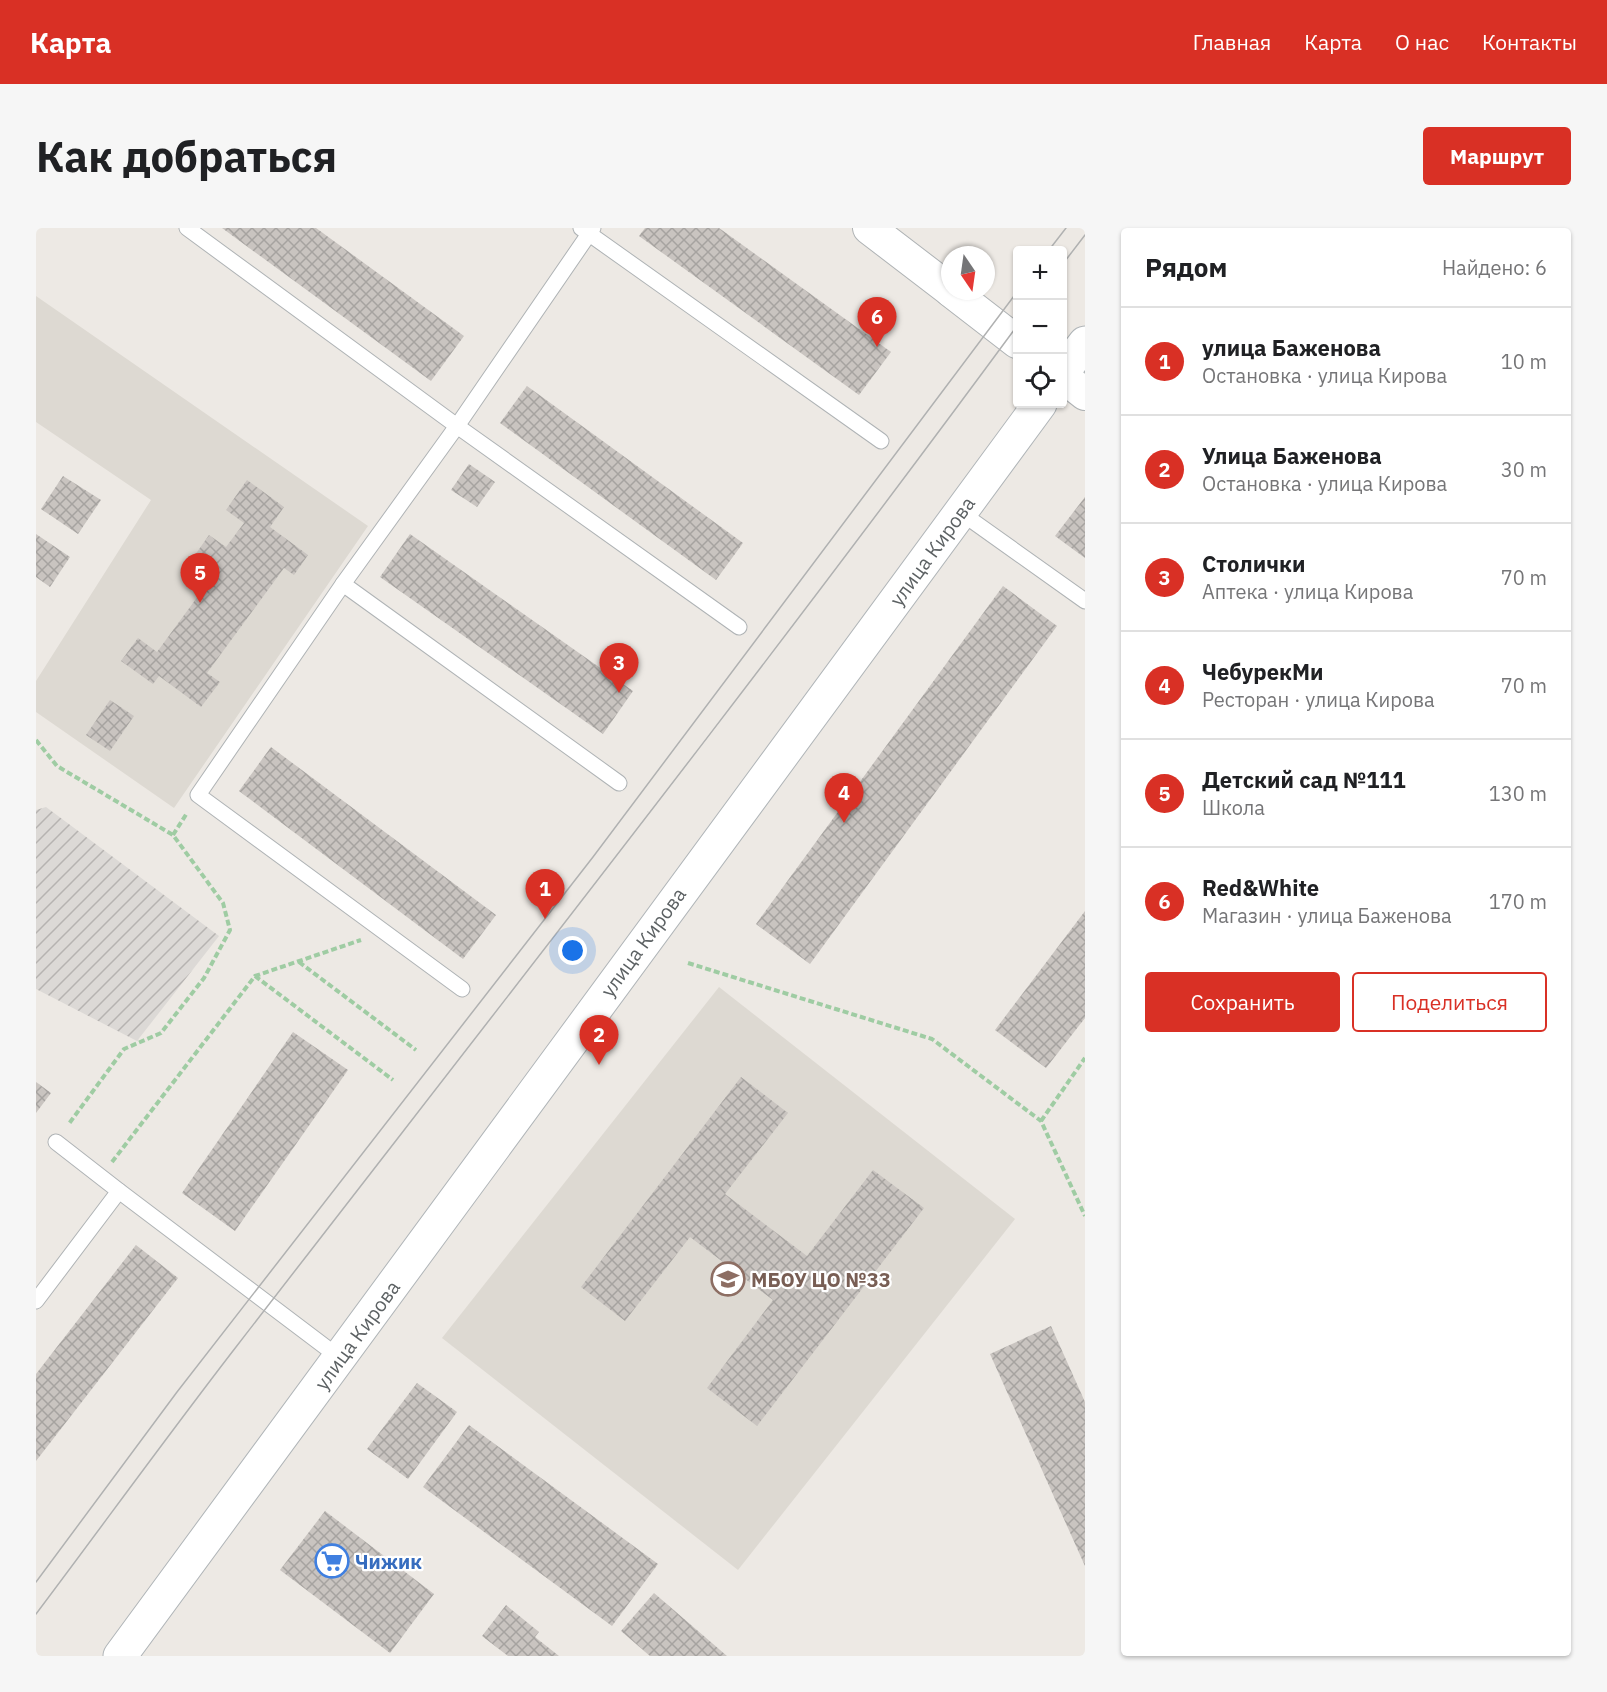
<!DOCTYPE html>
<html lang="ru">
<meta charset="utf-8">
<style>
:root{--surface:#fff;--page:#f6f6f6;--text:#202124;--muted:#757577;--line:#e0e0e0;--accent:#d93025}
body{margin:0;font-family:"IBM Plex Sans",sans-serif;background:var(--page);color:var(--text)}
.controls{position:absolute;right:18px;top:18px;display:grid;overflow:hidden;border-radius:6px;box-shadow:0 2px 4px #0004}
.controls button{width:54px;height:54px;display:grid;place-items:center;padding:0;border:0;border-bottom:2px solid var(--line);background:var(--surface);color:var(--text);font:30px sans-serif}
.compass{position:absolute;left:905px;top:18px;width:54px;height:54px;border-radius:50%;background:var(--surface);box-shadow:0 2px 4px #0004;rotate:167deg}
.you{position:absolute;left:537px;top:723px;width:21px;height:21px;margin:-15px;border:4px solid #fff;border-radius:50%;background:#1a73e8;box-shadow:0 0 0 9px #1a73e833}
.badge{display:grid;place-items:center;width:39px;height:39px;border-radius:50%;background:var(--accent);color:#fff;font-size:20px;font-weight:700}
.pin{position:absolute;translate:-50% -50px;filter:drop-shadow(0 2px 3px #0008)}
.pin::after{content:'';position:absolute;top:32px;width:21px;height:18px;background:inherit;clip-path:polygon(0 0,100% 0,50% 100%)}
.list{margin:0;padding:0;list-style:none}
h2{display:flex;justify-content:space-between;align-items:center;height:78px;margin:0;padding:0 24px;font-size:26px}
h2 small{font-size:20px;font-weight:400;color:var(--muted)}
.list li{display:grid;grid-template-columns:39px 1fr auto;gap:18px;align-items:center;box-sizing:border-box;height:108px;padding:0 24px;border-top:2px solid var(--line)}
.list b{display:block;font-size:22px;white-space:nowrap}
.list p{margin:0;font-size:20px;white-space:nowrap;color:var(--muted)}
.list em{font-size:20px;font-style:normal;color:var(--muted)}
.actions{display:flex;gap:12px;padding:18px 24px}
.actions a{flex:1;padding:14px 0;border:2px solid var(--accent);border-radius:6px;text-align:center;font-size:21px;color:var(--accent)}
.actions .main{background:var(--accent);color:#fff}
.icon{flex:none;width:33px;height:33px;fill:none;stroke:currentColor;stroke-width:2;stroke-linecap:round;stroke-linejoin:round}
.map{position:relative;flex:none;width:1049px;height:1428px;overflow:hidden;border-radius:6px}
header{display:flex;align-items:center;gap:36px;box-sizing:border-box;height:84px;padding:0 30px;background:var(--accent);color:#fff}
header strong{font-size:28px}
nav{display:flex;gap:33px;margin-inline-start:auto;font-size:21px}
.intro{display:flex;align-items:center;justify-content:space-between;box-sizing:border-box;height:144px;padding:0 36px}
h1{margin:0;font-size:42px}
.button{padding:15px 27px;border-radius:6px;background:var(--accent);color:#fff;font-size:21px;font-weight:700}
main{display:flex;gap:36px;padding:0 36px}
aside{flex:1;background:var(--surface);border-radius:6px;box-shadow:0 2px 4px #0004}
.map>svg:first-child{display:block}
.industrial{fill:url(#industrial-furrows)}
.education{fill:#ddd9d2}
.building{fill:url(#building-cross-hatch)}
.lines{fill:none;stroke-linecap:round;stroke-linejoin:round}
.lane-casing{stroke:#afb3b5;stroke-width:17}
.street-casing{stroke:#afb3b5;stroke-width:34}
.secondary-casing{stroke:#b0b5b8;stroke-width:35}
.path{stroke:#9fcca3;stroke-width:4;stroke-dasharray:6 3;stroke-linecap:butt}
.lane{stroke:#fff;stroke-width:15}
.street{stroke:#fff;stroke-width:32}
.secondary{stroke:#fff;stroke-width:33}
.tram{stroke:#b0b1b1;stroke-width:1.5}
.labels{text-anchor:middle;dominant-baseline:central;stroke-width:4.5;stroke-linejoin:round;paint-order:stroke}
.street-label{font-size:20px;fill:#5c6163;stroke:#fff}
.education-label{font-size:20px;font-weight:bold;fill:#785e54;stroke:#fff;text-anchor:start}
.shop-label{font-size:20px;font-weight:bold;fill:#366cbe;stroke:#fff;text-anchor:start}
</style>
<header>
<strong>Карта</strong>
<nav><a>Главная</a><a>Карта</a><a>О нас</a><a>Контакты</a></nav>
</header>
<div class="intro"><h1>Как добраться</h1><a class="button">Маршрут</a></div>
<main>
<div class="map">
<svg width="1049" height="1428" viewBox="0 0 1049 1428">
<defs>
<pattern id="industrial-furrows" width="10" height="10" patternUnits="userSpaceOnUse" patternTransform="scale(1.5)"><rect width="10" height="10" fill="#dcd9d6"/><path d="M-1 1l2-2M0 10L10 0M9 11l2-2" fill="none" stroke="#b6b3b1"/></pattern>
<pattern id="building-cross-hatch" width="8" height="8" patternUnits="userSpaceOnUse" patternTransform="scale(1.5)"><rect width="8" height="8" fill="#c9c4c0"/><path d="M0 0l8 8M0 8l8-8" fill="none" stroke="#a6a3a0"/></pattern>
</defs>
<rect width="100%" height="100%" fill="#ede9e4"/>
<path class="industrial" d="M10,579L183,708L101,813L0,761V582Z"/>
<g class="education">
<path d="M0,68L332,298L138,580L0,484V453L115,272L0,194Z"/>
<path d="M683,759L979,991L702,1342L406,1110Z"/>
</g>
<g class="building">
<path d="M186,0H280L428,108L395,153Z"/>
<path d="M609,0H683L855,124L823,167L603,8Z"/>
<path d="M491,158L707,315L680,352L464,195Z"/>
<path d="M433,236L459,254L441,279L415,262Z"/>
<path d="M27,248L65,272L42,306L5,281Z"/>
<path d="M211,252L248,279L234,299L272,327L258,347L248,340L171,445L184,454L165,479L123,448L117,456L85,433L102,410L121,424L176,349L154,334L173,307L190,319L208,295L190,282Z"/>
<path d="M1049,269V330L1019,308Z"/>
<path d="M0,306L34,329L14,359L0,349Z"/>
<path d="M374,306L597,463L567,506L344,349Z"/>
<path d="M967,358L1021,398L774,736L720,696Z"/>
<path d="M74,472L98,488L74,523L50,507Z"/>
<path d="M235,519L460,687L427,731L203,563Z"/>
<path d="M1049,683V790L1010,840L959,802Z"/>
<path d="M257,804L312,842L199,1003L146,965Z"/>
<path d="M705,849L752,885L689,966L771,1028L837,942L888,980L721,1198L671,1160L737,1072L654,1009L589,1093L545,1059Z"/>
<path d="M0,854L15,865L0,885Z"/>
<path d="M100,1017L142,1050L0,1233V1146Z"/>
<path d="M1015,1098L1049,1174V1338L954,1126Z"/>
<path d="M381,1155L421,1184L372,1251L331,1221Z"/>
<path d="M433,1197L622,1336L576,1398L387,1259Z"/>
<path d="M289,1283L398,1366L354,1425L244,1342Z"/>
<path d="M618,1365L691,1428H614L585,1403Z"/>
<path d="M470,1377L503,1404L499,1409L523,1428H472L446,1408Z"/>
</g>
<g class="lines">
<g class="lane-casing">
<g id="lane">
<path d="M151,0L421,198L703,399"/>
<path d="M545,0L845,213"/>
<path d="M924,284L1049,373"/>
<path d="M307,356L583,555"/>
<path d="M426,761L162,567L307,356L421,198L557,0"/>
<path d="M20,914L83,963L304,1130"/>
<path d="M0,1073L83,963"/>
</g>
</g>
<g class="street-casing">
<g id="street">
<path d="M833,0L914,62"/>
<path d="M915,63L981,114"/>
<path d="M1026,148L1049,166"/>
</g>
</g>
<g class="secondary-casing">
<g id="secondary">
<path d="M1026,145L1049,115"/>
<path d="M84,1428L1004,176"/>
</g>
</g>
<g class="path">
<path d="M0,512L21,538L137,607L187,675L194,702L168,750L125,805L88,821L32,897"/>
<path d="M137,607L151,585"/>
<path d="M263,734L380,822"/>
<path d="M652,735L896,811L1005,893L1049,988"/>
<path d="M219,748L357,852"/>
<path d="M1005,893L1049,830"/>
<path d="M76,934L219,748L325,712"/>
</g>
<use href="#lane" class="lane"/>
<use href="#street" class="street"/>
<use href="#secondary" class="secondary"/>
<g class="tram">
<path d="M1013,22L1030,0"/>
<path d="M1026,37L1049,7"/>
<path d="M0,1354L141,1164L557,629L981,64"/>
<path d="M0,1386C67,1297 132,1207 200,1119C462,780 727,443 981,98"/>
</g>
</g>
<defs>
<g id="school-ring" transform="scale(1.725)"><circle r="9.5" fill="#fff" stroke="#8d6e63" stroke-width="1.5"/><path d="M0-5L7-2L0 1L-7-2ZM-4 1L0 2.5L4 1V4Q0 6-4 4Z" fill="#8d6e63"/></g>
<g id="supermarket-ring" transform="scale(1.725)"><circle r="9.5" fill="#fff" stroke="#3f7fe0" stroke-width="1.5"/><path d="M-6-5.5h2.5l.6 2H6L4.5 2H-2.5L-4.4-4H-6ZM-1.5 3.2a1.3 1.3 0 1 0 .1 0ZM3 3.2a1.3 1.3 0 1 0 .1 0Z" fill="#3f7fe0"/></g>
</defs>
<g fill-rule="evenodd">
<use href="#school-ring" x="692" y="1051"/>
<use href="#supermarket-ring" x="296" y="1333"/>
</g>
<g class="labels">
<g class="street-label">
<text transform="translate(896 323) rotate(-54)">улица Кирова</text>
<text transform="translate(607 714) rotate(-54)">улица Кирова</text>
<text transform="translate(321 1107) rotate(-54)">улица Кирова</text>
</g>
<g class="education-label">
<text x="715" y="1051">МБОУ ЦО №33</text>
</g>
<g class="shop-label">
<text x="319" y="1333">Чижик</text>
</g>
</g>
</svg>
<div class="controls">
<button>+</button>
<button>−</button>
<button><svg class="icon" aria-label="locate" viewBox="0 0 24 24"><circle cx="12" cy="12" r="6"/><path d="M12 2v4M12 18v4M2 12h4M18 12h4"/></svg></button>
</div>
<svg class="compass" viewBox="-18 -18 36 36"><path d="M0-13l5 13h-10z" fill="#e53935"/><path d="M0 13l5-13h-10z" fill="#757577"/></svg>
<div class="you"></div>
<div class="pin badge" style="left:509px;top:691px">1</div>
<div class="pin badge" style="left:563px;top:837px">2</div>
<div class="pin badge" style="left:583px;top:465px">3</div>
<div class="pin badge" style="left:808px;top:595px">4</div>
<div class="pin badge" style="left:164px;top:375px">5</div>
<div class="pin badge" style="left:841px;top:119px">6</div>
</div>
<aside>
<h2>Рядом<small>Найдено: 6</small></h2>
<ul class="list">
<li><span class="badge">1</span><div><b>улица Баженова</b><p>Остановка · улица Кирова</p></div><em>10 m</em></li>
<li><span class="badge">2</span><div><b>Улица Баженова</b><p>Остановка · улица Кирова</p></div><em>30 m</em></li>
<li><span class="badge">3</span><div><b>Столички</b><p>Аптека · улица Кирова</p></div><em>70 m</em></li>
<li><span class="badge">4</span><div><b>ЧебурекМи</b><p>Ресторан · улица Кирова</p></div><em>70 m</em></li>
<li><span class="badge">5</span><div><b>Детский сад №111</b><p>Школа</p></div><em>130 m</em></li>
<li><span class="badge">6</span><div><b>Red&amp;White</b><p>Магазин · улица Баженова</p></div><em>170 m</em></li>
</ul>
<div class="actions"><a class="main">Сохранить</a><a>Поделиться</a></div>
</aside>
</main>
